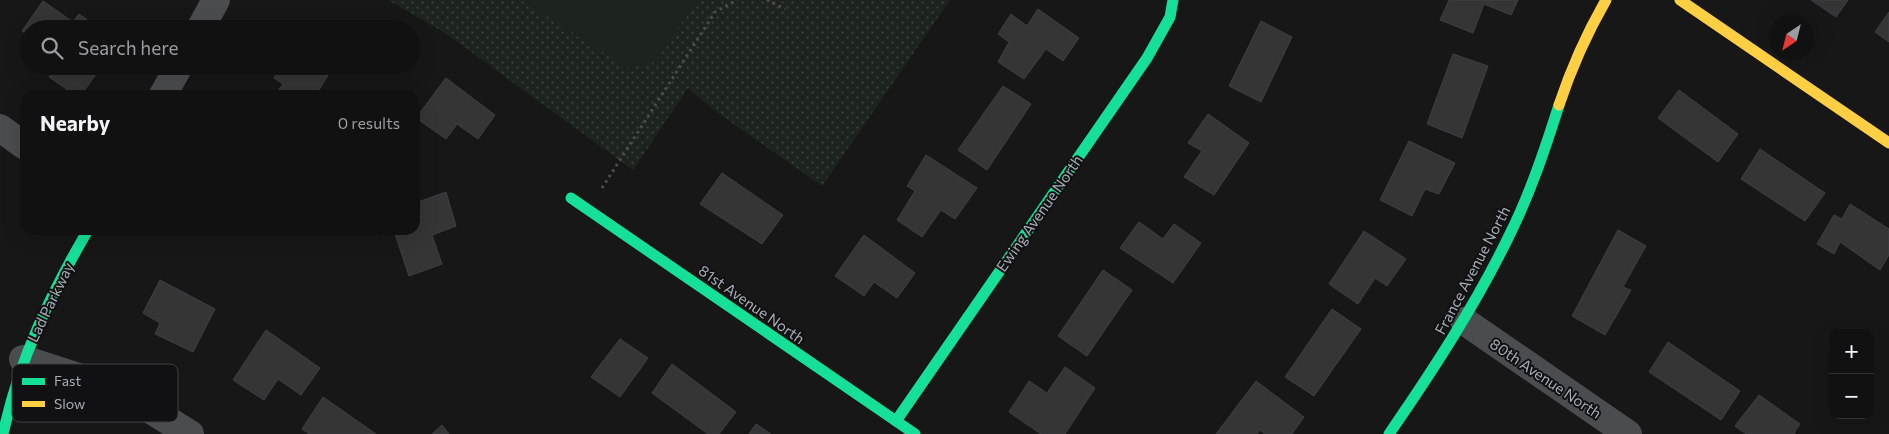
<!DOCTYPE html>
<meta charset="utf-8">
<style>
:root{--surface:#111;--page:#1a1a1a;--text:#f1f3f6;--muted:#9c9d9f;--line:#303131}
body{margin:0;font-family:Commissioner,sans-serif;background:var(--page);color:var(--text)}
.controls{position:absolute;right:15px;bottom:15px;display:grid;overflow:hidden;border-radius:10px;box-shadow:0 5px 20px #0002}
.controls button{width:45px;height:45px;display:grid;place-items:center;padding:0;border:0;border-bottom:1px solid var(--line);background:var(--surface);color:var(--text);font:25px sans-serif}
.compass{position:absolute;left:1769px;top:15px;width:45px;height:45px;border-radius:50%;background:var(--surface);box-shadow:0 5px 20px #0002;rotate:215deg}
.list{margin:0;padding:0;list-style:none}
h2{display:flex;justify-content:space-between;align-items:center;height:65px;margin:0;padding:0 20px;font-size:21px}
h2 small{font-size:16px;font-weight:400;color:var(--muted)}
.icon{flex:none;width:28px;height:28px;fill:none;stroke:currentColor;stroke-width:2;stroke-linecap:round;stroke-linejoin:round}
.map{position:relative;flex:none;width:1889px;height:434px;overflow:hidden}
.search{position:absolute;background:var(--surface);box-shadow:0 5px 20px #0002;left:20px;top:20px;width:400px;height:55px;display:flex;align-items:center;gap:12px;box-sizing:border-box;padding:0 18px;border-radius:28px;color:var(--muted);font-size:19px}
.panel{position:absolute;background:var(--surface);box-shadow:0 5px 20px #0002;left:20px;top:90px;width:400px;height:145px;border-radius:15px}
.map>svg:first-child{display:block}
.green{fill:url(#green-dots)}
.pitch{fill:#1d241e}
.building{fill:#353536;stroke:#3f4043}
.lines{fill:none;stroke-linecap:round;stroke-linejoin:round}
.path{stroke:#4d4e52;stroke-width:3;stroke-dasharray:2.5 4;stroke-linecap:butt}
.street{stroke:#4b4c50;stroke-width:28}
.fast{stroke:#16e098;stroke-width:11}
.slow{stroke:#ffcf43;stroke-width:11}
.labels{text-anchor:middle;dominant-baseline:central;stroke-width:4;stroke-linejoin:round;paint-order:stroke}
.street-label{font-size:15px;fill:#a8adb8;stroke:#111113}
.key{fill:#111113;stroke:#3e4045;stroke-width:1}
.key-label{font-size:14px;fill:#a8adb8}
</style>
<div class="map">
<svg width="1889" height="434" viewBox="0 0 1889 434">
<defs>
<pattern id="green-dots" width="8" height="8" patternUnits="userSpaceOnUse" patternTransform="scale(1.25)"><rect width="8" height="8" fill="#1d241e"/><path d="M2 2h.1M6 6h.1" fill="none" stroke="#3b413d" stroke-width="1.8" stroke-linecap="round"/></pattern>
</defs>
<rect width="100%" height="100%" fill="#171717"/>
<path class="green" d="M388,0H950L822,186L714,110L688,88L633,170L445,33Z"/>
<path class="pitch" d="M522,0H696L655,62L627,68Z"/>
<g class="building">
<path d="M1449,0H1518L1511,15L1484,4L1473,33L1440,20Z"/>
<path d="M1811,0H1848L1836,17Z"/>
<path d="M43,1L73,22L79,14L97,27L95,29H29V36L22,31Z"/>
<path d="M1038,9L1079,38L1063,61L1046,49L1024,79L998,62L1009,42L998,34L1011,14L1027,26Z"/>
<path d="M1889,12V42L1875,32Z"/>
<path d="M1261,21L1292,37L1261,102L1229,86Z"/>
<path d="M1453,54L1488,66L1462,138L1427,124Z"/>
<path d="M57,66H102L81,95H75L49,77Z"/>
<path d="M282,66H321L330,72L316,95H275L283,84L274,78Z"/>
<path d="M446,78L495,115L478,139L457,124L446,139L416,118Z"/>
<path d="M1003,86L1031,104L987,170L958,150Z"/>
<path d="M1679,90L1738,134L1718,162L1658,118Z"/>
<path d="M1208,114L1249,143L1214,195L1184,177L1202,151L1188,143Z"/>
<path d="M1409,141L1455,163L1439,194L1425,189L1412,216L1380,200Z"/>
<path d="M1760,149L1825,193L1805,221L1741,179Z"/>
<path d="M926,155L977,188L955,219L941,210L922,237L897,220L915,191L907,186Z"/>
<path d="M722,173L783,215L762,244L700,204Z"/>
<path d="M446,192L456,226L432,235L442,264L409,276L394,231L383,235L381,230H415V203Z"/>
<path d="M1850,204L1889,229V255L1880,270L1840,242L1834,254L1817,244L1834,215L1842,219Z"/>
<path d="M1139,222L1163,239L1174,224L1201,243L1173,283L1120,248Z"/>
<path d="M1618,230L1646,246L1623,287L1631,290L1605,335L1572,316Z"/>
<path d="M1364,231L1406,259L1387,286L1375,278L1358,304L1329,284Z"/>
<path d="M864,235L915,273L897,298L874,282L864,296L835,276Z"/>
<path d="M1103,270L1132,290L1087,356L1058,336Z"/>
<path d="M160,280L215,309L193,352L155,334L160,323L143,313Z"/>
<path d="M1332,309L1361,329L1314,396L1285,377Z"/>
<path d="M266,330L320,368L301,395L278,379L264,400L233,380Z"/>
<path d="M620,339L648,358L620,397L591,377Z"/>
<path d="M1668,342L1740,391L1721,420L1649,372Z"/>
<path d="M672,364L736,412L719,434H708L652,393Z"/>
<path d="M1065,367L1095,388L1065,434H1041L1009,412L1029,381L1047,393Z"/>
<path d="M1256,381L1304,417L1292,434H1265L1260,430L1257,434H1216Z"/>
<path d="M1759,395L1800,424L1794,433L1796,434H1746L1735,426Z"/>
<path d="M323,397L376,434H310L302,429Z"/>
<path d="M756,424L771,434H749Z"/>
<path d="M442,425L449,434H432Z"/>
</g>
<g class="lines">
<g class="path">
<path d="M767,0L785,9"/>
<path d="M602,188L715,12L737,0"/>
</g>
<g class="street">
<path d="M200,29L216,0"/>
<path d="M163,95L179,66"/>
<path d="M0,128L25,146"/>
<path d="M1464,321L1628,434"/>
<path d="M23,359L85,379L146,407L190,434"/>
</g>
<g class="fast">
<path d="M571,198L915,434"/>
<path d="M896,421L1147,58L1170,17L1173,0"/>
<path d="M3,434C19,360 50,295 88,230"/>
<path d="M1389,434C1433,370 1475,306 1509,236C1530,194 1545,149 1559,105"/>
</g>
<g class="slow">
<path d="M1680,0L1889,143"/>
<path d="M1559,105C1571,69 1587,33 1606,0"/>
</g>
</g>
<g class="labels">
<g class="street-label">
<text transform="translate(1039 213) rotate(-55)">Ewing Avenue North</text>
<text transform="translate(1472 270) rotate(-62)">France Avenue North</text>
<text transform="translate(50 302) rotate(-64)">Lad Parkway</text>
<text transform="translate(752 304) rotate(35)">81st Avenue North</text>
<text transform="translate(1546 378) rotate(34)">80th Avenue North</text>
</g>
</g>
<rect x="12" y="364" width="166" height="58" rx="8" class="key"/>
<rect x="22" y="378" width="23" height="7" fill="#16e098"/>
<rect x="22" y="401" width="23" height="6" fill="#ffcf43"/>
<g class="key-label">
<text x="54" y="386">Fast</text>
<text x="54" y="409">Slow</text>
</g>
</svg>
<div class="controls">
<button>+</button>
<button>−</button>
</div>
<svg class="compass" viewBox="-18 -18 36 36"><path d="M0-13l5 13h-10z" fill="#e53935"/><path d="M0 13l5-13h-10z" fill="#9c9d9f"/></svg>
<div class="search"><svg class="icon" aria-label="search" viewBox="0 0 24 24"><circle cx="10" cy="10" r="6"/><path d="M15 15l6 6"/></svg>Search here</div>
<section class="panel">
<h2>Nearby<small>0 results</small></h2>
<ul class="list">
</ul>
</section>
</div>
